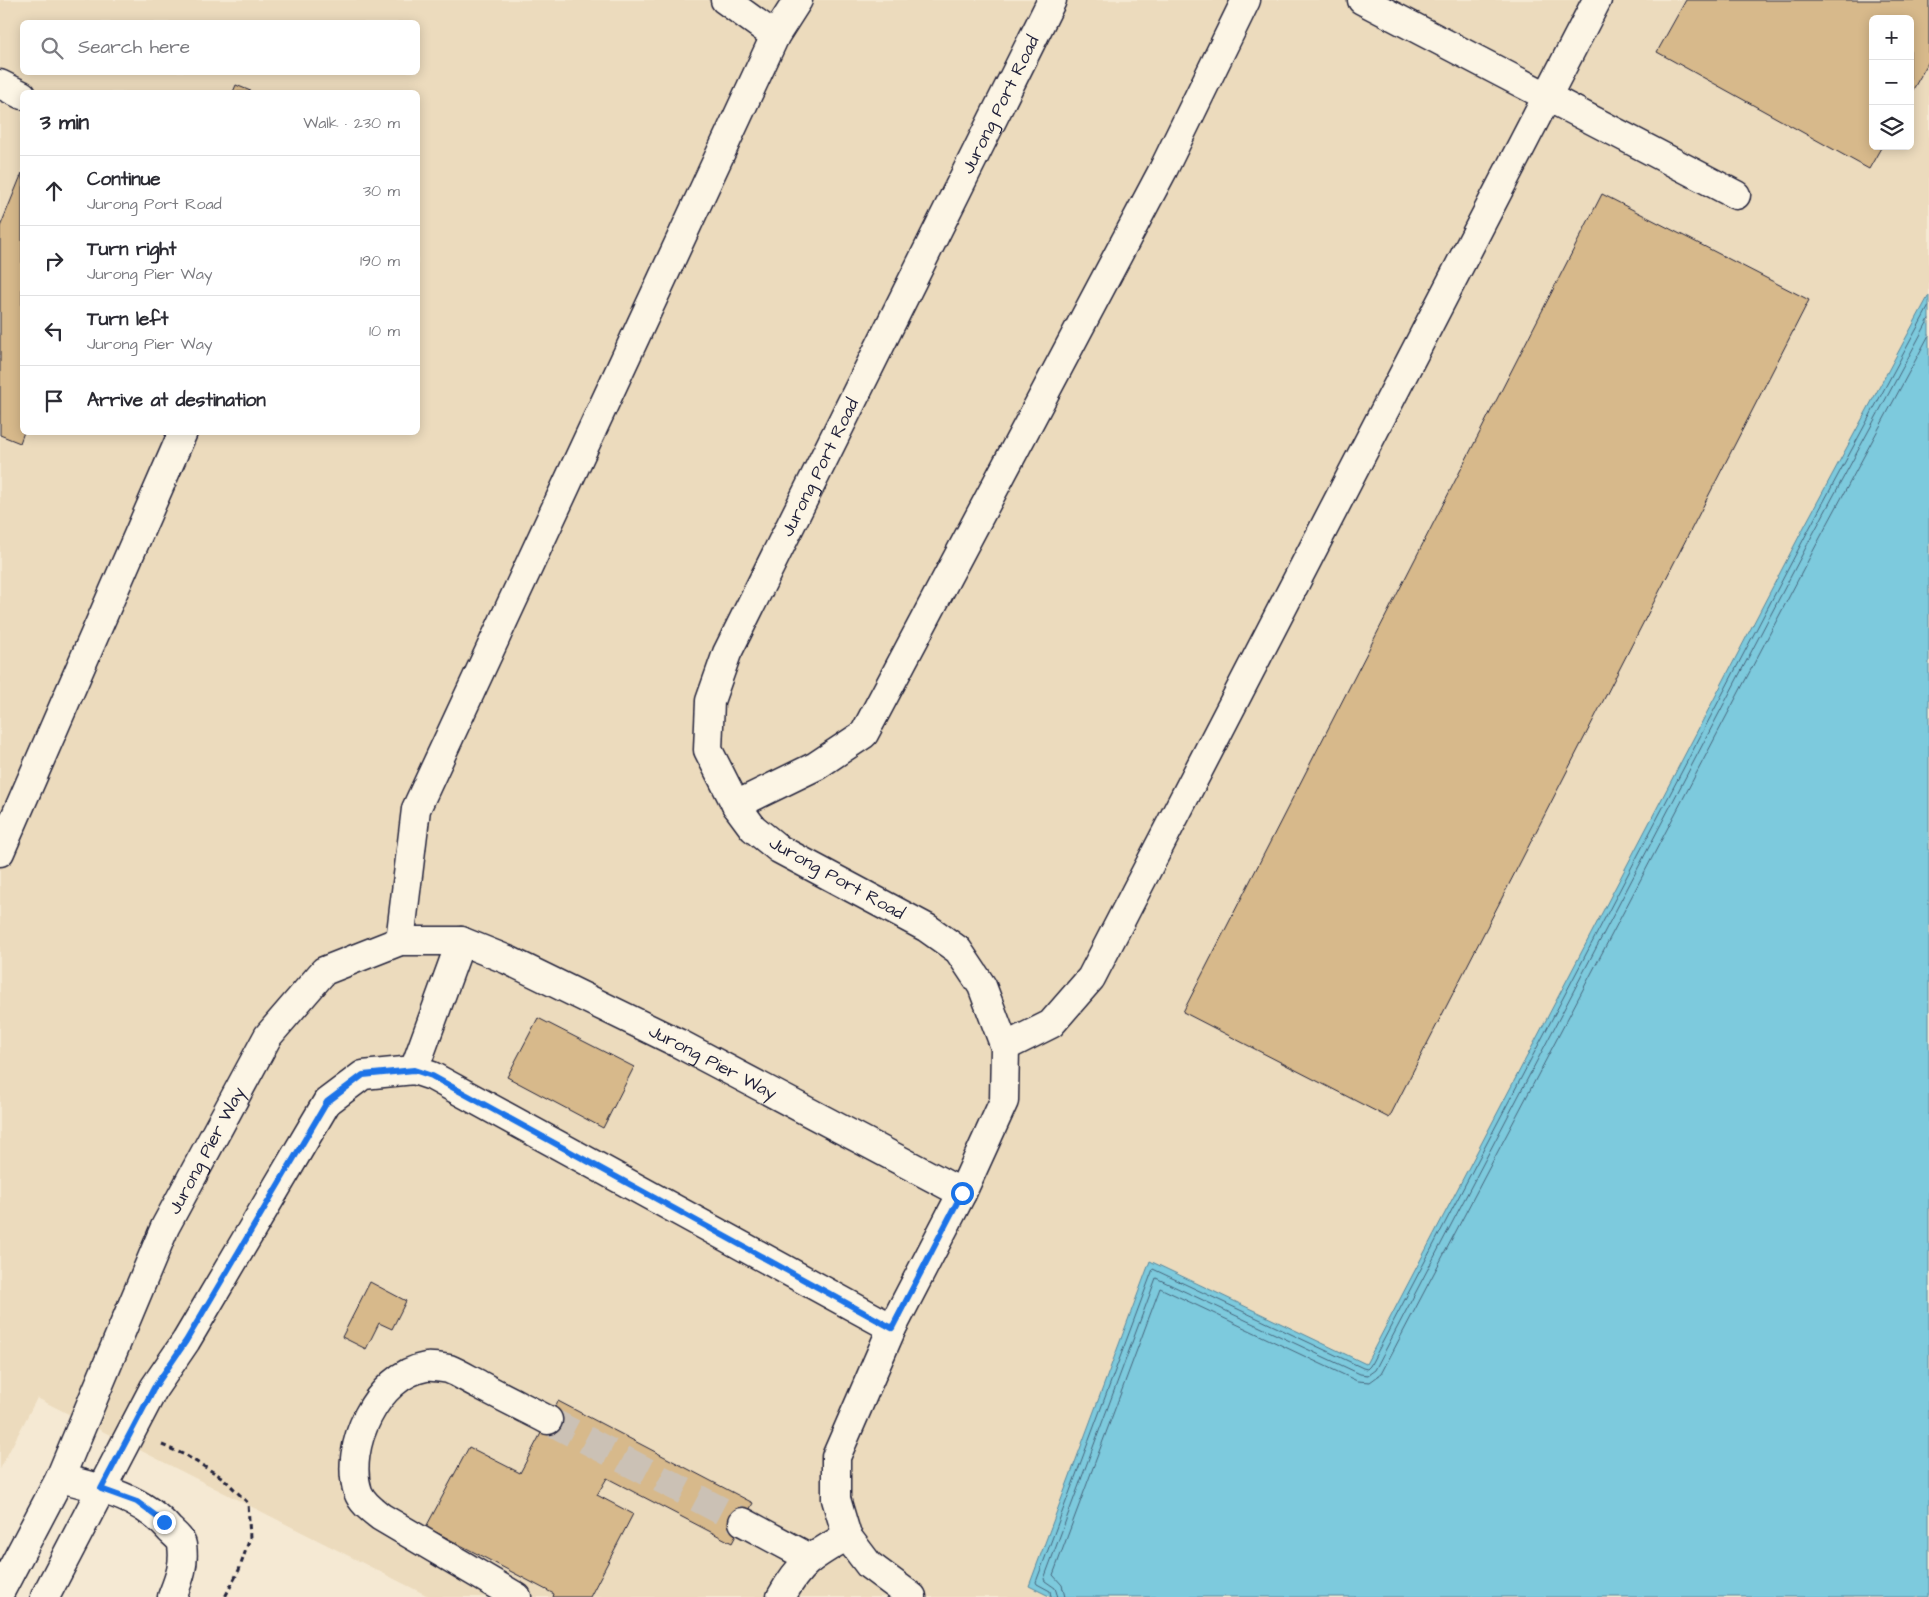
<!DOCTYPE html>
<meta charset="utf-8">
<style>
:root{--surface:#fff;--page:#f2f2f3;--text:#2b2b33;--muted:#7c7c81;--line:#e1e1e2}
body{margin:0;font-family:"Architects Daughter",sans-serif;background:var(--page);color:var(--text)}
.controls{position:absolute;right:15px;top:15px;display:grid;overflow:hidden;border-radius:8px;box-shadow:0 2px 12px #0003}
.controls button{width:45px;height:45px;display:grid;place-items:center;padding:0;border:0;border-bottom:1px solid var(--line);background:var(--surface);color:var(--text);font:25px sans-serif}
.stop{position:absolute;width:15px;height:15px;margin:-11px;border:4px solid #1a73e8;border-radius:50%;background:#fff}
.stop.end{background:#1a73e8;border-color:#fff;box-shadow:0 1px 5px #0008}
.list{margin:0;padding:0;list-style:none}
h2{display:flex;justify-content:space-between;align-items:center;height:65px;margin:0;padding:0 20px;font-size:21px}
h2 small{font-size:16px;font-weight:400;color:var(--muted)}
.list li{display:grid;grid-template-columns:32px 1fr auto;gap:15px;align-items:center;box-sizing:border-box;height:70px;padding:0 20px;border-top:1px solid var(--line)}
.list b{display:block;font-size:19px;white-space:nowrap}
.list p{margin:0;font-size:16px;white-space:nowrap;color:var(--muted)}
.list em{font-size:16px;font-style:normal;color:var(--muted)}
.icon{flex:none;width:28px;height:28px;fill:none;stroke:currentColor;stroke-width:2;stroke-linecap:round;stroke-linejoin:round}
.map{position:relative;flex:none;width:1929px;height:1597px;overflow:hidden}
.search{position:absolute;background:var(--surface);box-shadow:0 2px 12px #0003;left:20px;top:20px;width:400px;height:55px;display:flex;align-items:center;gap:12px;box-sizing:border-box;padding:0 18px;border-radius:8px;color:var(--muted);font-size:19px}
.panel{position:absolute;background:var(--surface);box-shadow:0 2px 12px #0003;left:20px;top:90px;width:400px;height:345px;border-radius:8px}
.map>svg:first-child{display:block}
.built{fill:#ecdbbd;fill-rule:evenodd}
.water{fill:#7dcadd;stroke:#59879c}
.lines{fill:none;stroke-linecap:round;stroke-linejoin:round}
.shore{stroke:#46657c;stroke-width:1}
.building{fill:#d7b98b;stroke:#22223b}
.minor-tunnel{stroke:#cbc1b5;stroke-width:28;stroke-dasharray:28 14;stroke-linecap:butt}
.minor-casing{stroke:#22223b;stroke-width:31}
.path{stroke:#22223b;stroke-width:3;stroke-dasharray:5 4;stroke-linecap:butt}
.minor{stroke:#fcf5e5;stroke-width:28}
.route{stroke:#1a73e8;stroke-width:6}
.labels{text-anchor:middle;dominant-baseline:central;stroke-width:4;stroke-linejoin:round;paint-order:stroke}
.street-label{font-size:18px;fill:#22223b;stroke:#fcf5e5}
</style>
<div class="map">
<svg width="1929" height="1597" viewBox="0 0 1929 1597">
<rect width="100%" height="100%" fill="#f5e9d3"/>
<filter id="ink" filterUnits="userSpaceOnUse"><feTurbulence type="fractalNoise" baseFrequency=".02" numOctaves="2"/><feDisplacementMap in="SourceGraphic" scale="10" xChannelSelector="R" yChannelSelector="G"/><feConvolveMatrix kernelMatrix="1 2 1 2 8 2 1 2 1" color-interpolation-filters="sRGB"/></filter>
<g filter="url(#ink)">
<path class="built" d="M0,0H1929V296L1366,1364L1150,1261L1029,1586L1051,1597H430L37,1398L0,1469ZM1873,19H1910V146H1873ZM22,22H418V72H22ZM22,92H418V432H22Z"/>
<path class="water" d="M1929,295V1597H1051L1029,1586L1150,1261L1366,1364L1804,527Z"/>
<g class="lines">
<g class="shore">
<path d="M1051,1597L1050,1591L1037,1584L1036,1582L1153,1269L1363,1368L1367,1369L1370,1366L1809,529L1929,306"/>
<path d="M1058,1597L1055,1588L1045,1581L1044,1579L1156,1278L1360,1374L1368,1375L1375,1370L1814,532L1929,319"/>
<path d="M1065,1597L1062,1585L1053,1575L1160,1288L1357,1381L1370,1382L1381,1374L1821,536L1929,335"/>
</g>
</g>
<g class="building">
<path d="M1686,0H1929V61L1910,95V19H1873V146H1882L1869,169L1657,52Z"/>
<path d="M236,85L253,92H233Z"/>
<path d="M22,173V432H24L20,443L0,435V227Z"/>
<path d="M1602,194L1809,300L1389,1118L1183,1012Z"/>
<path d="M538,1018L634,1067L603,1128L507,1077Z"/>
<path d="M370,1282L406,1301L392,1329L379,1323L366,1349L342,1337Z"/>
<path d="M558,1401L753,1503L732,1543L607,1478L597,1495L633,1514L590,1597H553L554,1594L426,1527L469,1447L520,1473Z"/>
</g>
<g class="lines">
<path class="minor-tunnel" d="M548,1420L743,1522"/>
<g class="minor-casing">
<g id="minor">
<path d="M725,0L775,36"/>
<path d="M1362,0L1736,195"/>
<path d="M0,84L22,95"/>
<path d="M736,805L816,766L864,734L1163,170L1246,0"/>
<path d="M0,852L183,432"/>
<path d="M400,941L416,809L775,36L798,0"/>
<path d="M1005,1047L1051,1024L1091,978L1597,0"/>
<path d="M414,1070L461,941"/>
<path d="M60,1478C100,1488 142,1497 170,1530C174,1534 181,1539 182,1545C185,1565 179,1579 172,1597"/>
<path d="M743,1522L810,1558"/>
<path id="s1" d="M0,1592L60,1478L165,1227L268,1036L324,971L400,941H461L508,960L678,1043L962,1193"/>
<path d="M45,1597L154,1388L186,1341L327,1102L363,1075L414,1070L432,1076L892,1328"/>
<path d="M517,1597L381,1517C372,1510 362,1503 358,1492C343,1448 377,1375 426,1367C432,1366 443,1368 449,1369C459,1373 470,1380 480,1385C502,1397 525,1408 548,1420"/>
<path d="M781,1597C801,1561 813,1556 847,1536"/>
<path id="s2" d="M912,1597L869,1565L847,1536L836,1499V1457L892,1328L962,1193L1004,1101L1005,1047L982,986L958,950L927,928L779,849L753,828L736,805L708,750L710,701L727,653L1052,0"/>
</g>
</g>
<path class="path" d="M162,1445L185,1455L223,1478L248,1503L250,1538L239,1570L225,1597"/>
<use href="#minor" class="minor"/>
</g>
</g>
<g class="lines" filter="url(#ink)">
<path class="route" d="M164,1522L137,1502L101,1489L154,1388L186,1341L327,1102L363,1075L414,1070L432,1076L892,1328L962,1193"/>
</g>
<g class="labels">
<g class="street-label">
<text stroke="none"><textPath href="#s2" startOffset="1769">Jurong Port Road</textPath></text>
<text stroke="none"><textPath href="#s2" startOffset="1364">Jurong Port Road</textPath></text>
<text transform="translate(837 878) rotate(29)">Jurong Port Road</text>
<text stroke="none"><textPath href="#s1" startOffset="1126">Jurong Pier Way</textPath></text>
<text stroke="none"><textPath href="#s1" startOffset="488">Jurong Pier Way</textPath></text>
</g>
</g>
</svg>
<div class="controls">
<button>+</button>
<button>−</button>
<button><svg class="icon" aria-label="layers" viewBox="0 0 24 24"><path d="M12 4l9 5-9 5-9-5zM3 14l9 5 9-5"/></svg></button>
</div>
<div class="stop" style="left:962px;top:1193px"></div>
<div class="stop end" style="left:164px;top:1522px"></div>
<div class="search"><svg class="icon" aria-label="search" viewBox="0 0 24 24"><circle cx="10" cy="10" r="6"/><path d="M15 15l6 6"/></svg>Search here</div>
<section class="panel">
<h2>3 min<small>Walk · 230 m</small></h2>
<ul class="list">
<li><svg class="icon" aria-label="ahead" viewBox="0 0 24 24"><path d="M12 20V5M6 11l6-6 6 6"/></svg><div><b>Continue</b><p>Jurong Port Road</p></div><em>30 m</em></li>
<li><svg class="icon" aria-label="right" viewBox="0 0 24 24"><path d="M7 20v-9h11M14 6l5 5-5 5"/></svg><div><b>Turn right</b><p>Jurong Pier Way</p></div><em>190 m</em></li>
<li><svg class="icon" aria-label="left" viewBox="0 0 24 24"><path d="M17 20v-9H6M10 6l-5 5 5 5"/></svg><div><b>Turn left</b><p>Jurong Pier Way</p></div><em>10 m</em></li>
<li><svg class="icon" aria-label="arrive" viewBox="0 0 24 24"><path d="M6 21V4h12l-3 4 3 4H6"/></svg><div><b>Arrive at destination</b></div></li>
</ul>
</section>
</div>
